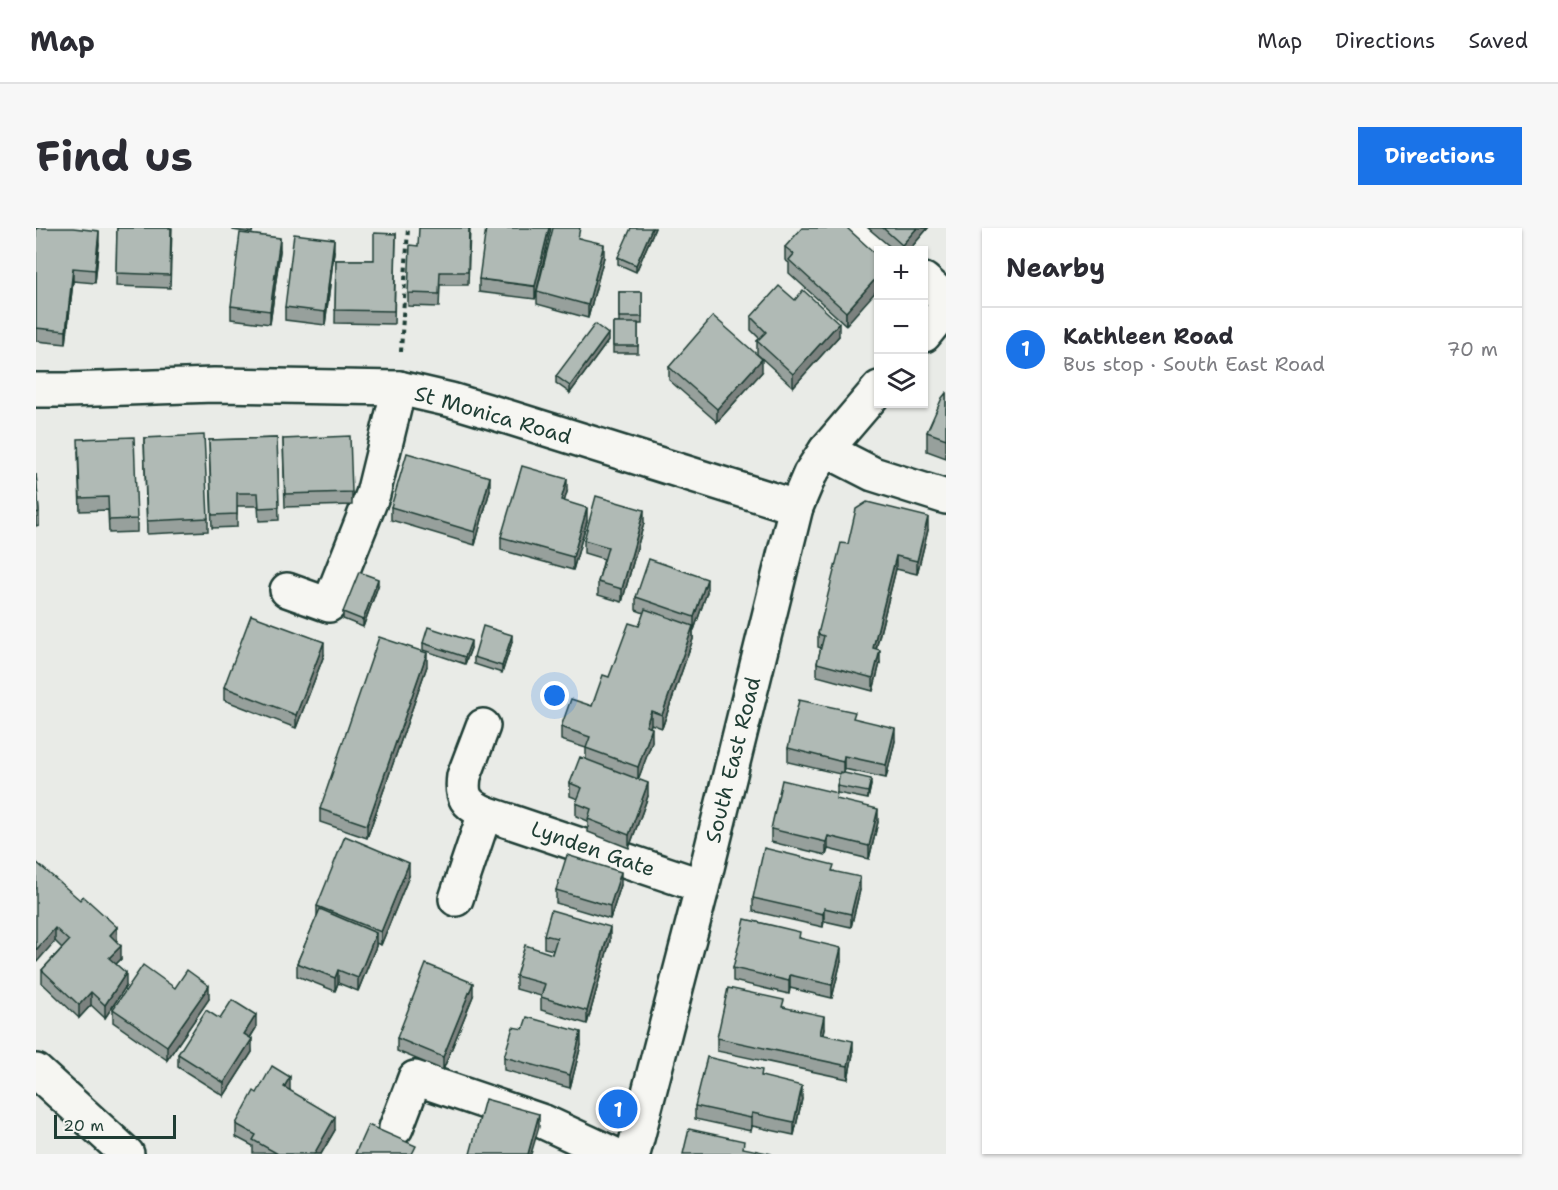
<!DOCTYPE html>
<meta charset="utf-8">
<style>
:root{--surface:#fff;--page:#f7f7f7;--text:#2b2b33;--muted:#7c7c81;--line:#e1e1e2;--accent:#1a73e8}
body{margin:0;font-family:"Shantell Sans",sans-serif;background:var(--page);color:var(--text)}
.controls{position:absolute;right:18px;top:18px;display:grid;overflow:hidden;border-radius:0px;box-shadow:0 2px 4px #0004}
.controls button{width:54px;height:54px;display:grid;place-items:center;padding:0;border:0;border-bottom:2px solid var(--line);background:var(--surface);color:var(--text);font:30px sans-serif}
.scale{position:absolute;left:18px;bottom:15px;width:122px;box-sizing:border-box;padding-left:6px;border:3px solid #1f3d34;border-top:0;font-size:16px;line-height:21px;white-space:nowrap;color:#1f3d34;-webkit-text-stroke:4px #f6f6f2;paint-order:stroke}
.you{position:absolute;left:519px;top:468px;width:21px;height:21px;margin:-15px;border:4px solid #fff;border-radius:50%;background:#1a73e8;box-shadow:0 0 0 9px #1a73e833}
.badge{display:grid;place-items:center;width:39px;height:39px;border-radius:50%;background:var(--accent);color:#fff;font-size:20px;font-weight:700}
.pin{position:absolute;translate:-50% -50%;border:3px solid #fff;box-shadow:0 2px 6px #0006}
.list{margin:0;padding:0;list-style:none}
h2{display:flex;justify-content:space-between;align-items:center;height:78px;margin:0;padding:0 24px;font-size:26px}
h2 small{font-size:20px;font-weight:400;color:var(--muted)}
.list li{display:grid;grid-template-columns:39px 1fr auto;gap:18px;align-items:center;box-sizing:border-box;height:84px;padding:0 24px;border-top:2px solid var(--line)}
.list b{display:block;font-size:22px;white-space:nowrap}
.list p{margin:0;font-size:20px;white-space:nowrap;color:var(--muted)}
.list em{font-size:20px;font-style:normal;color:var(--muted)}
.icon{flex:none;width:33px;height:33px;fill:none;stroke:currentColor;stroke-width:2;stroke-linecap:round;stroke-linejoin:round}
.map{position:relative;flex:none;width:910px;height:926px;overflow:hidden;border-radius:0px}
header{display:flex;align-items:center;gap:36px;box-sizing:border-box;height:84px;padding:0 30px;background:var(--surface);border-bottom:2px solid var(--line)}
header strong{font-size:28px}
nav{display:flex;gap:33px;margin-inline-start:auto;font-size:21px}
.intro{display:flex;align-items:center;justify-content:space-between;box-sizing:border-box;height:144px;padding:0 36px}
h1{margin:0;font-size:42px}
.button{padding:15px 27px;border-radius:0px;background:var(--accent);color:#fff;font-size:21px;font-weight:700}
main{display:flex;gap:36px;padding:0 36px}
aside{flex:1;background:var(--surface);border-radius:0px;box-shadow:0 2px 4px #0004}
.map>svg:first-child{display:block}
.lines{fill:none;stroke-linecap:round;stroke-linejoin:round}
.minor-casing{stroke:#1f3d34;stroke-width:38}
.path{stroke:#1f3d34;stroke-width:4;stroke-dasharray:4.5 4.5;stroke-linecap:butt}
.minor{stroke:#f6f6f2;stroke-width:33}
.wall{fill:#97a09c;stroke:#1f3d34;stroke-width:1.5}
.shaded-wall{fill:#7b827f;stroke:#1f3d34;stroke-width:1.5}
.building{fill:#b0bab5;stroke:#1f3d34;stroke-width:1.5}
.labels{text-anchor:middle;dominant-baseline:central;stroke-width:4.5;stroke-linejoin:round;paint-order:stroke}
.street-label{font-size:21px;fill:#1f3d34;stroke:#f6f6f2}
</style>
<header>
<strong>Map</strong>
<nav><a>Map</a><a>Directions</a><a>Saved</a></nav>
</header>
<div class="intro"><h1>Find us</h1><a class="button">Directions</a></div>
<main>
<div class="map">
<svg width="910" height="926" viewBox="0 0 910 926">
<rect width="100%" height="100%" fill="#e9ebe7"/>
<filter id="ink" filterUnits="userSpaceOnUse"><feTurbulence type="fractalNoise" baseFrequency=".0167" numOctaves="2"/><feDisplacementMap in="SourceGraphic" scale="12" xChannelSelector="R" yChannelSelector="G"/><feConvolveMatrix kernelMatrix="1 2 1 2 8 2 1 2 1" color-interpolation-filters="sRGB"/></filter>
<g filter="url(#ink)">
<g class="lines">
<g class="minor-casing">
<g id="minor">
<path d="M824,0L851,22"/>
<path d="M888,52L910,71"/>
<path d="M888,107L910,80"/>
<path d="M0,162H31L178,157L363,160L415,172L475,190L760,279"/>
<path d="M790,222L837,246L910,269"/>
<path d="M251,362L293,377L337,266L363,160"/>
<path d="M447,498L428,548C425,569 430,576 449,585L666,658"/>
<path d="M420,671L449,585"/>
<path d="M0,843L91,926"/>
<path d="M360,900L379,850L508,894L577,926"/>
<path d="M597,926L665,664L760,279L774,246L790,222L843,160"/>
</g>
</g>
<path class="path" d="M365,124L372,0"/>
<use href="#minor" class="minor"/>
</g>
<g class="wall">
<path d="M0,0L63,16L59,55L37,53L30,116L0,113Z"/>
<path d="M81,0H136L134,60L80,58Z"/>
<path d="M197,0H217L216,5L197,2Z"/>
<path d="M434,0L432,57H404L403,79L372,78V65L382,18Z"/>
<path d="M619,0L600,44L582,36V29Z"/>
<path d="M811,0L810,97L753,45V35L749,32V19Z"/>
<path d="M832,0H892L873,22H858Z"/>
<path d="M360,6L358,96L299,95L300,32H338Z"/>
<path d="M545,10L568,29L552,90L501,76V64L499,71L443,64V51L502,59Z"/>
<path d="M244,23L234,96L195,91V78Z"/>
<path d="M298,24L289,97L249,92V79Z"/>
<path d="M583,64H606V96H602V125H577V95H583Z"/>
<path d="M759,72L803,108L757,159L721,126V113L724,111L715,102V89Z"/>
<path d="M572,113L534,165L520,155V148Z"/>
<path d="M633,139L726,144L681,194L633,152Z"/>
<path d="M910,165V230L891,223V204Z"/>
<path d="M108,210L172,290V303L111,306Z"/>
<path d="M241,210L243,292L223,293L222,278H201V299L176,300L173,212Z"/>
<path d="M247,211L316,264V277L249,279Z"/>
<path d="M42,224L101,291V304L73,305L72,282L44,283Z"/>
<path d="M0,246L3,284V297L0,298Z"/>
<path d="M454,262L439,317L355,292V279Z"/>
<path d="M531,264L528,273L551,293L537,342L465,322V309Z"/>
<path d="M608,295L586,374L562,367V354L568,331L548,325V312Z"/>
<path d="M892,302L881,346L860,341L840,421L844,435L837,463L781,448V435L785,420L782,419V406L812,316Z"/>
<path d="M342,358L327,399L307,391V384Z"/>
<path d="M671,364L658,402H657V411L626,500L615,496L614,500L616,514L602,551L612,568L593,620L552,604V593L540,588V575L542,571L534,568V555L550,531V520L525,512V499L556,478L603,398L608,385L600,382V369Z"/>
<path d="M476,414L466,445L438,436V429Z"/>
<path d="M387,415L435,420L429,436L387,422Z"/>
<path d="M288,427L260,500L188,472V459Z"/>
<path d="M391,438L331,610L284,594V581Z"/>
<path d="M819,491L859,513L850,550L808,541L807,545L835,557L832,571L801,565V558L804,546L752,534V520Z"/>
<path d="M801,571L842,594L833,631L792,621L790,627L735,614V601Z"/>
<path d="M0,634L81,712L80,713L85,731L80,736L90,758L69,790L55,777L43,790L6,755V742L26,720L19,713Z"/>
<path d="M798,643L824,662L815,699L788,693L787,699L717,683V670Z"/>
<path d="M373,648L345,717L340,715V718L322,763L302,755L299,763L261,748V735L281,689V678Z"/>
<path d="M585,657L574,691L520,675V662Z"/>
<path d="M508,707L574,713L551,796L505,782V768L480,761V748L516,726L517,722L508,720Z"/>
<path d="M764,710L805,733L796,770L754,760L753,766L697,753V740Z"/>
<path d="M139,760L173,771L131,832L77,794V781Z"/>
<path d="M437,768L407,842L361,823V810Z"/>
<path d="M748,779L788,801L787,807L817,826L812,851L681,823V810Z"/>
<path d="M184,791L220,800L214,810L216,824L188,868L142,839V826Z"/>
<path d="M487,801L545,817L534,860L468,842V829Z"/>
<path d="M726,848L766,871L758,907L716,898L715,903L659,891V878Z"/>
<path d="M254,862V863L299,902L285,926L217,925V918L200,909V896L221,865Z"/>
</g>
<g class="shaded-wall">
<path d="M513,0H515L499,71V58Z"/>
<path d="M616,0H619L600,44V37Z"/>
<path d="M881,0H892L873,22H866V17Z"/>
<path d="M63,3V16L59,55V42Z"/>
<path d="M244,10V23L234,96V83Z"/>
<path d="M298,11V24L289,97V84Z"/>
<path d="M568,16V29L552,90V77Z"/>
<path d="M37,40V53L30,116V103Z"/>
<path d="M843,47V60L810,97V84Z"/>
<path d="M803,95V108L757,159V146Z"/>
<path d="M572,106V113L534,165V158Z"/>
<path d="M726,131V144L681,194V181Z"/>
<path d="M454,249V262L439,317V304Z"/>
<path d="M531,251V264L525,285V272Z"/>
<path d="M551,280V293L537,342V329Z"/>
<path d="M608,282V295L586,374V361Z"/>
<path d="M892,289V302L881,346V333Z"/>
<path d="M860,328V341L837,433V420Z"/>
<path d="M342,351V358L327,399V392Z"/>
<path d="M671,351V364L658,402V389Z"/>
<path d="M657,398V411L626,500V487Z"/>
<path d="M476,407V414L466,445V438Z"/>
<path d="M435,413V420L429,436V429Z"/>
<path d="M288,414V427L260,500V487Z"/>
<path d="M844,422V435L837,463V450Z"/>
<path d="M391,425V438L331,610V597Z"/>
<path d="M615,483V496L610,511V498Z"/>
<path d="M616,500V514L602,552V539Z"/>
<path d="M859,500V513L850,550V537Z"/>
<path d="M808,528V541L807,547V534Z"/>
<path d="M835,551V557L832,571V564Z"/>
<path d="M612,555V568L593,620V607Z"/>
<path d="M842,581V594L833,631V618Z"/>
<path d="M792,608V621L790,627V614Z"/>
<path d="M373,635V648L345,717V704Z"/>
<path d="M585,644V657L574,691V678Z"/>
<path d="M824,649V662L815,699V686Z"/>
<path d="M788,680V693L787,699V686Z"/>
<path d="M81,699V712L74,720V707Z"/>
<path d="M574,699V713L551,796V783Z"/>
<path d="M19,700V713L0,735V722Z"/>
<path d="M340,705V718L322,763V750Z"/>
<path d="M85,718V731L73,743V730Z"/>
<path d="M805,720V733L796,770V757Z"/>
<path d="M302,742V755L299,763V750Z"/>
<path d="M90,745V758L69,790V777Z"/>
<path d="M754,747V760L753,766V753Z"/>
<path d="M437,755V768L407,842V829Z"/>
<path d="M173,758V771L131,832V818Z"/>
<path d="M55,764V777L43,790V777Z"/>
<path d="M220,787V800L208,819V806Z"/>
<path d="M788,788V801L784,819V806Z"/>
<path d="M545,804V817L534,860V847Z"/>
<path d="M216,811V824L188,868V855Z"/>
<path d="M817,813V826L812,851V838Z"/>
<path d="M254,849V862L248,872V859Z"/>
<path d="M766,858V871L758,907V894Z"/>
<path d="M716,885V898L715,903V890Z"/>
<path d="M503,886V899L495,926H492Z"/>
<path d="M299,889V902L285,926H278Z"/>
</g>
<g class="building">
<path d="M0,0H37L63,3L59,42L37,40L30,103L0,100Z"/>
<path d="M81,0H135L134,47L80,45Z"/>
<path d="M383,0H433L432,44H404L403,66L372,65L374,17L382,18Z"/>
<path d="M450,0H513L499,58L443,51Z"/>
<path d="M517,0H544L542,10L568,16L552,77L501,63Z"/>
<path d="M595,0H616L600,37L582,29Z"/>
<path d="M766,0H811L843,29V47L810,84L753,32L758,26L749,19Z"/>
<path d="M847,0H881L866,17Z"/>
<path d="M204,5L244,10L234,83L195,78Z"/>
<path d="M338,5L360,6L358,83L299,82L300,32H338Z"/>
<path d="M258,6L298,11L289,84L249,79Z"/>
<path d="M743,58L759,72L767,62L803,95L757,146L721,113L730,104L715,89Z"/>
<rect x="583" y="64" width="23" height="25"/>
<path d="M677,88L726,131L681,181L633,139Z"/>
<rect x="577" y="95" width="25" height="23"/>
<path d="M559,96L572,106L534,158L520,148Z"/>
<path d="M910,165V211L891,204L906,170Z"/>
<path d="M168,207L172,290L111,293L108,210Z"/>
<path d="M314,208L316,264L249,266L247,211Z"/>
<path d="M98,209L101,291L73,292L72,269L44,270L42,211Z"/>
<path d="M241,210L243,279L223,280L222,265H201V286L176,287L173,212Z"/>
<path d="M371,225L454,249L439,304L355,279Z"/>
<path d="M486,238L531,251L525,272L551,280L537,329L465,309Z"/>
<path d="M0,246L3,284L0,285Z"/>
<path d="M560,268L608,282L586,361L562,354L572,319L548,312Z"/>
<path d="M831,274L892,289L881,333L860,328L837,420L844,422L837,450L781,435L788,408L782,406L805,315L812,316L820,281Z"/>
<path d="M613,331L671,351L658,389L600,369Z"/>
<path d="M323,344L342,351L327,392L307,384Z"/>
<path d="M609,381L657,398L626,487L615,483L610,498L616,500L602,539L550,520L554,509L525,499L535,471L556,478L567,447L573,449L593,395L603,398Z"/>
<path d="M215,387L288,414L260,487L188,459Z"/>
<path d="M447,398L476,407L466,438L438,429Z"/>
<path d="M392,399L435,413L429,429L387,415Z"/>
<path d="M343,409L391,425L331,597L284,581Z"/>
<path d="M763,472L819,484L817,490L859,500L850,537L808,528L807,534L752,520Z"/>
<path d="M544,529L612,555L593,607L552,591L555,581L540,575L546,560L534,555Z"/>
<path d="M804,544L835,551L832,564L801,558Z"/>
<path d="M746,552L801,565L800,571L842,581L833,618L792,608L790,614L735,601Z"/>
<path d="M309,608L373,635L345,704L281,678Z"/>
<path d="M728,620L798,637L796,643L824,649L815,686L788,680L787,686L717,670Z"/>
<path d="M531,627L585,644L574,678L520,662Z"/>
<path d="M0,634L44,672L47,668L81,699L74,707L85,718L73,730L90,745L69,777L55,764L43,777L6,742L33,713L19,700L0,722Z"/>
<path d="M284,681L340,705L322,750L302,742L299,750L261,735Z"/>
<path d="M515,682L574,699L551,783L505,769L509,756L480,748L489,717L516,726L521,710L508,707Z"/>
<path d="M709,691L764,704L763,710L805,720L796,757L754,747L753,753L697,740Z"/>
<path d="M390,736L437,755L407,829L361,810Z"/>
<path d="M107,737L139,760L151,742L173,758L131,818L77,781Z"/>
<path d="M692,760L748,772L746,779L788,788L784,806L817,813L812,838L681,810Z"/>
<path d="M196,772L220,787L208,806L216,811L188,855L142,826L170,782L184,791Z"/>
<path d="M491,789L545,804L534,847L468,829L477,799L487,801Z"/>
<path d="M671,829L726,842L725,848L766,858L758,894L716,885L715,890L659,878Z"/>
<path d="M236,838L254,849L248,859L299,889L278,926H242L217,912L220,907L200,896L218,863L221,865Z"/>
<path d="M449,871L503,886L492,926H434Z"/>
<path d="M332,897L380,918L376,926H319Z"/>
<path d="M653,901L708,913L707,920L736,926H647Z"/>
</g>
</g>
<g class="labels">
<g class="street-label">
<text transform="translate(457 187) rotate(16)">St Monica Road</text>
<text transform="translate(697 532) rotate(-76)">South East Road</text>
<text transform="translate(557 621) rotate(19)">Lynden Gate</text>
</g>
</g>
</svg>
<div class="controls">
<button>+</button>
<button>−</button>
<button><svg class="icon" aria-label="layers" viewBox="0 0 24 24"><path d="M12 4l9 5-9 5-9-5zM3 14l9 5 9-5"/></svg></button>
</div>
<div class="scale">20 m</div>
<div class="you"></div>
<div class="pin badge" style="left:582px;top:881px">1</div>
</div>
<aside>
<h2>Nearby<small></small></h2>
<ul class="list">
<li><span class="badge">1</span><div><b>Kathleen Road</b><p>Bus stop · South East Road</p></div><em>70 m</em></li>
</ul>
</aside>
</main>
